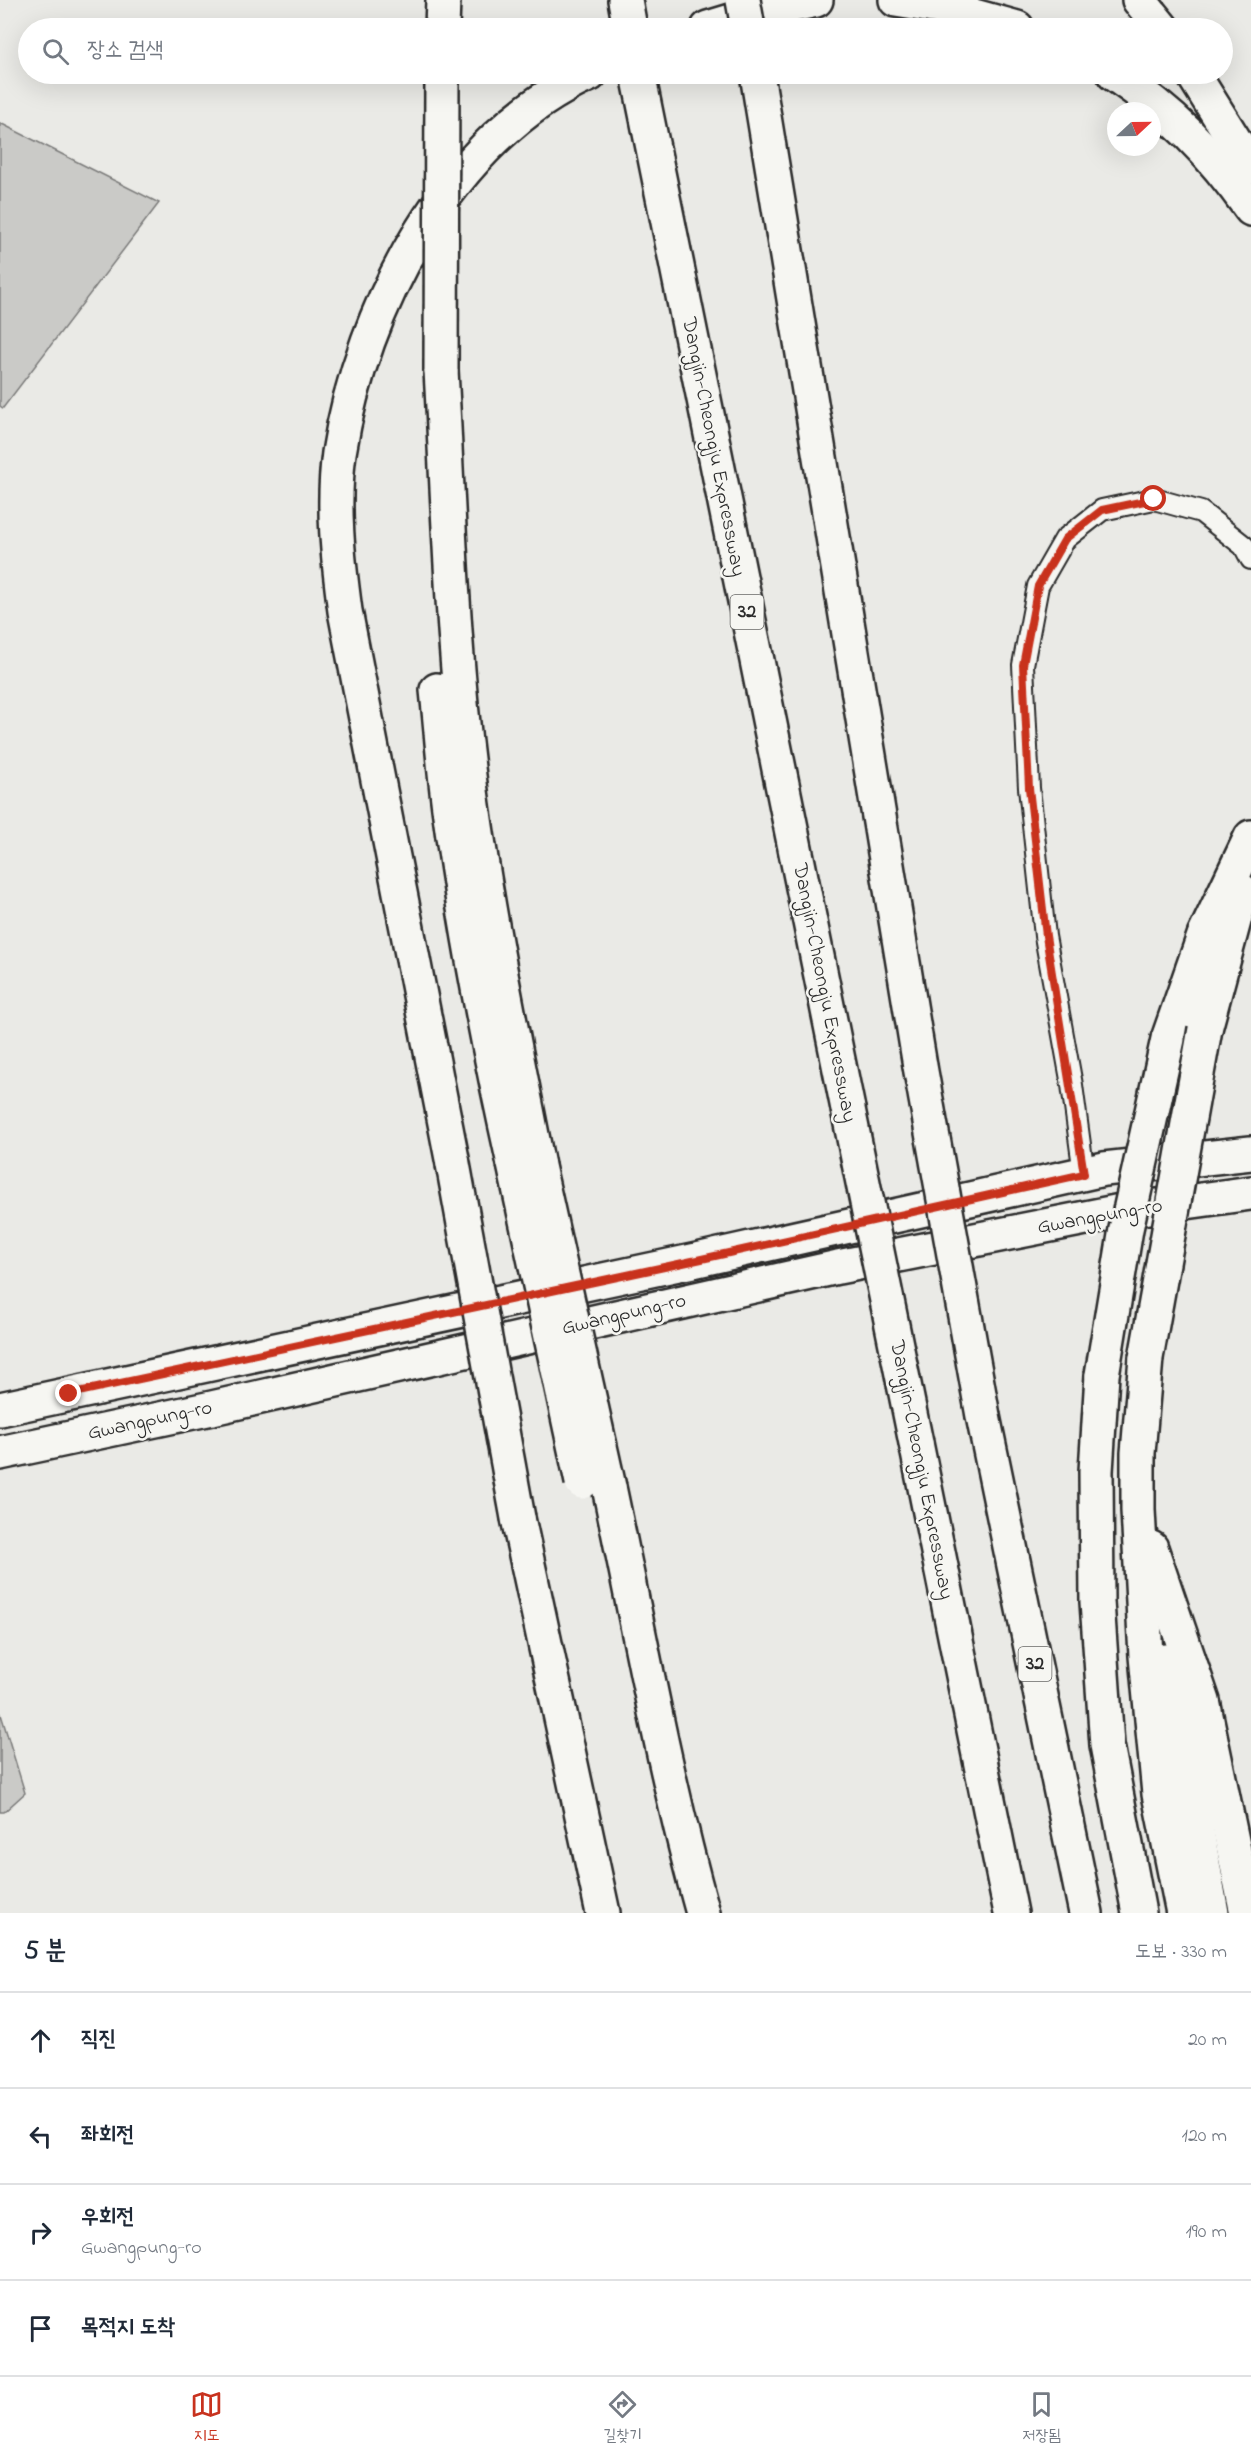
<!DOCTYPE html>
<html lang="ko">
<meta charset="utf-8">
<style>
:root{--surface:#fff;--page:#f2f2f3;--text:#1f2937;--muted:#747a83;--line:#e0e1e3;--accent:#c8321e}
body{margin:0;font-family:"Indie Flower","Poor Story",sans-serif;background:var(--page);color:var(--text)}
.compass{position:absolute;left:1107px;top:102px;width:54px;height:54px;border-radius:50%;background:var(--surface);box-shadow:0 6px 24px #0002;rotate:68deg}
.stop{position:absolute;width:18px;height:18px;margin:-14px;border:4px solid #c8321e;border-radius:50%;background:#fff}
.stop.end{background:#c8321e;border-color:#fff;box-shadow:0 2px 6px #0008}
.list{margin:0;padding:0;list-style:none}
h2{display:flex;justify-content:space-between;align-items:center;height:78px;margin:0;padding:0 24px;font-size:26px}
h2 small{font-size:20px;font-weight:400;color:var(--muted)}
.list li{display:grid;grid-template-columns:39px 1fr auto;gap:18px;align-items:center;box-sizing:border-box;height:96px;padding:0 24px;border-top:2px solid var(--line)}
.list b{display:block;font-size:22px;white-space:nowrap}
.list p{margin:0;font-size:20px;white-space:nowrap;color:var(--muted)}
.list em{font-size:20px;font-style:normal;color:var(--muted)}
.icon{flex:none;width:33px;height:33px;fill:none;stroke:currentColor;stroke-width:2;stroke-linecap:round;stroke-linejoin:round}
.map{position:relative;flex:none;width:1251px;height:1913px;overflow:hidden}
.search{position:absolute;background:var(--surface);box-shadow:0 6px 24px #0002;left:18px;right:18px;top:18px;height:66px;display:flex;align-items:center;gap:15px;box-sizing:border-box;padding:0 21px;border-radius:33px;color:var(--muted);font-size:22px}
.sheet{height:462px;background:var(--surface)}
nav{display:flex;justify-content:space-around;align-items:center;box-sizing:border-box;height:84px;border-top:2px solid var(--line);background:var(--surface);font-size:16px;color:var(--muted)}
nav a{display:grid;justify-items:center;gap:3px}
nav .on{color:var(--accent)}
.map>svg:first-child{display:block}
.green{fill:#cacac7;stroke:#7a7a79;stroke-width:1.5}
.lines{fill:none;stroke-linecap:round;stroke-linejoin:round}
.lane-casing{stroke:#2b2b2b;stroke-width:24}
.secondary-casing{stroke:#2b2b2b;stroke-width:38}
.highway-casing{stroke:#2b2b2b;stroke-width:38}
.lane{stroke:#f6f6f2;stroke-width:20}
.secondary{stroke:#f6f6f2;stroke-width:33}
.highway{stroke:#f6f6f2;stroke-width:33}
.highway-bridge-casing{stroke:#2b2b2b;stroke-width:38;stroke-linecap:butt}
.highway-bridge{stroke:#f6f6f2;stroke-width:33}
.route{stroke:#c8321e;stroke-width:8}
.labels{text-anchor:middle;dominant-baseline:central;stroke-width:5;stroke-linejoin:round;paint-order:stroke}
.shield{fill:#f6f6f2;stroke:#686867;stroke-width:1.5}
.shield-label{font-size:20px;font-weight:bold;fill:#2b2b2b}
.street-label{font-size:21px;fill:#2b2b2b;stroke:#f6f6f2}
</style>
<div class="map">
<svg width="1251" height="1913" viewBox="0 0 1251 1913">
<rect width="100%" height="100%" fill="#eaeae6"/>
<filter id="ink" filterUnits="userSpaceOnUse"><feTurbulence type="fractalNoise" baseFrequency=".0167" numOctaves="2"/><feDisplacementMap in="SourceGraphic" scale="12" xChannelSelector="R" yChannelSelector="G"/><feConvolveMatrix kernelMatrix="1 2 1 2 8 2 1 2 1" color-interpolation-filters="sRGB"/></filter>
<g filter="url(#ink)">
<g class="green">
<path d="M0,123L159,203L3,408L0,406Z"/>
<path d="M0,1711L25,1793L4,1812H0Z"/>
</g>
<g class="lines">
<g class="lane-casing">
<path id="lane" d="M1084,1174L1072,1085L1045,936L1029,788L1023,665L1038,586L1065,539L1102,510L1154,499L1201,512L1244,546L1251,559"/>
</g>
<g class="secondary-casing">
<g id="secondary">
<path d="M0,1409L697,1260L1104,1169L1251,1153"/>
<path d="M0,1453L212,1408L838,1267L1121,1211L1251,1193"/>
</g>
</g>
<g class="highway-casing">
<g id="highway">
<path d="M625,0L630,28"/>
<path d="M896,0L945,8L1017,28"/>
<path d="M1139,0L1162,28"/>
<path d="M442,28L443,0"/>
<path d="M708,28L764,11L816,0"/>
<path d="M638,74L848,1109"/>
<path d="M757,74L920,1066"/>
<path d="M1114,74C1173,114 1210,151 1251,209"/>
<path d="M1193,74L1251,167"/>
<path d="M441,370C449,511 452,652 471,791C488,917 514,1042 538,1166"/>
<path d="M437,690C441,729 444,769 449,808C465,928 488,1047 514,1164"/>
<path d="M1205,1029L1242,891"/>
<path d="M1168,1039L1204,936L1251,837"/>
<path d="M453,1164L345,611C338,559 332,505 339,453C361,309 451,134 590,74"/>
<path d="M1146,1358L1138,1453V1510L1146,1656L1159,1794L1183,1913"/>
<path d="M1102,1375L1096,1471L1097,1602L1107,1745L1139,1913"/>
<path d="M983,1416L1086,1913"/>
<path d="M916,1443L1011,1913"/>
<path d="M609,1487C639,1629 664,1773 703,1913"/>
<path d="M518,1518L603,1913"/>
<path d="M1151,1548L1203,1701L1247,1913"/>
<path d="M1166,1661L1212,1913"/>
</g>
</g>
<use href="#lane" class="lane"/>
<use href="#secondary" class="secondary"/>
<use href="#highway" class="highway"/>
<g class="highway-bridge-casing">
<g id="highway-bridge">
<path d="M743,0L748,28"/>
<path d="M441,370L442,74"/>
<path d="M920,1066L983,1416"/>
<path d="M848,1109L916,1443"/>
<path d="M453,1164L518,1518"/>
<path d="M514,1164L582,1482"/>
<path d="M538,1166L609,1487"/>
<path d="M1146,1358L1205,1029"/>
<path d="M1102,1375L1126,1229L1168,1039"/>
</g>
</g>
<use href="#highway-bridge" class="highway-bridge"/>
</g>
</g>
<g class="lines" filter="url(#ink)">
<path class="route" d="M69,1394L697,1260L1084,1174L1046,936L1029,788L1023,665L1038,586L1065,539L1102,510L1154,499"/>
</g>
<g class="labels">
<g class="shield">
<rect x="730.5" y="595" width="33" height="34" rx="4.5"/>
<rect x="1018.5" y="1647" width="33" height="34" rx="4.5"/>
</g>
<g class="shield-label">
<text x="747" y="612">32</text>
<text x="1035" y="1664">32</text>
</g>
<g class="street-label">
<text transform="translate(713 447) rotate(79)">Dangjin-Cheongju Expressway</text>
<text transform="translate(824 993) rotate(79)">Dangjin-Cheongju Expressway</text>
<text transform="translate(1100 1217) rotate(-10)">Gwangpung-ro</text>
<text transform="translate(624 1315) rotate(-13)">Gwangpung-ro</text>
<text transform="translate(150 1421) rotate(-12)">Gwangpung-ro</text>
<text transform="translate(921 1470) rotate(79)">Dangjin-Cheongju Expressway</text>
</g>
</g>
</svg>
<svg class="compass" viewBox="-18 -18 36 36"><path d="M0-13l5 13h-10z" fill="#e53935"/><path d="M0 13l5-13h-10z" fill="#747a83"/></svg>
<div class="stop" style="left:1154px;top:499px"></div>
<div class="stop end" style="left:69px;top:1394px"></div>
<div class="search"><svg class="icon" aria-label="search" viewBox="0 0 24 24"><circle cx="10" cy="10" r="6"/><path d="M15 15l6 6"/></svg>장소 검색</div>
</div>
<section class="sheet">
<h2>5 분<small>도보 · 330 m</small></h2>
<ul class="list">
<li><svg class="icon" aria-label="ahead" viewBox="0 0 24 24"><path d="M12 20V5M6 11l6-6 6 6"/></svg><div><b>직진</b></div><em>20 m</em></li>
<li><svg class="icon" aria-label="left" viewBox="0 0 24 24"><path d="M17 20v-9H6M10 6l-5 5 5 5"/></svg><div><b>좌회전</b></div><em>120 m</em></li>
<li><svg class="icon" aria-label="right" viewBox="0 0 24 24"><path d="M7 20v-9h11M14 6l5 5-5 5"/></svg><div><b>우회전</b><p>Gwangpung-ro</p></div><em>190 m</em></li>
<li><svg class="icon" aria-label="arrive" viewBox="0 0 24 24"><path d="M6 21V4h12l-3 4 3 4H6"/></svg><div><b>목적지 도착</b></div></li>
</ul>
</section>
<nav>
<a class="on"><svg class="icon" aria-label="map" viewBox="0 0 24 24"><path d="M3 6l6-2 6 2 6-2v14l-6 2-6-2-6 2zM9 4v14M15 6v14"/></svg>지도</a>
<a><svg class="icon" aria-label="directions" viewBox="0 0 24 24"><path d="M12 3l9 9-9 9-9-9zM9 14v-3h6M13 9l2 2-2 2"/></svg>길찾기</a>
<a><svg class="icon" aria-label="saved" viewBox="0 0 24 24"><path d="M7 4h10v16l-5-4-5 4z"/></svg>저장됨</a>
</nav>
